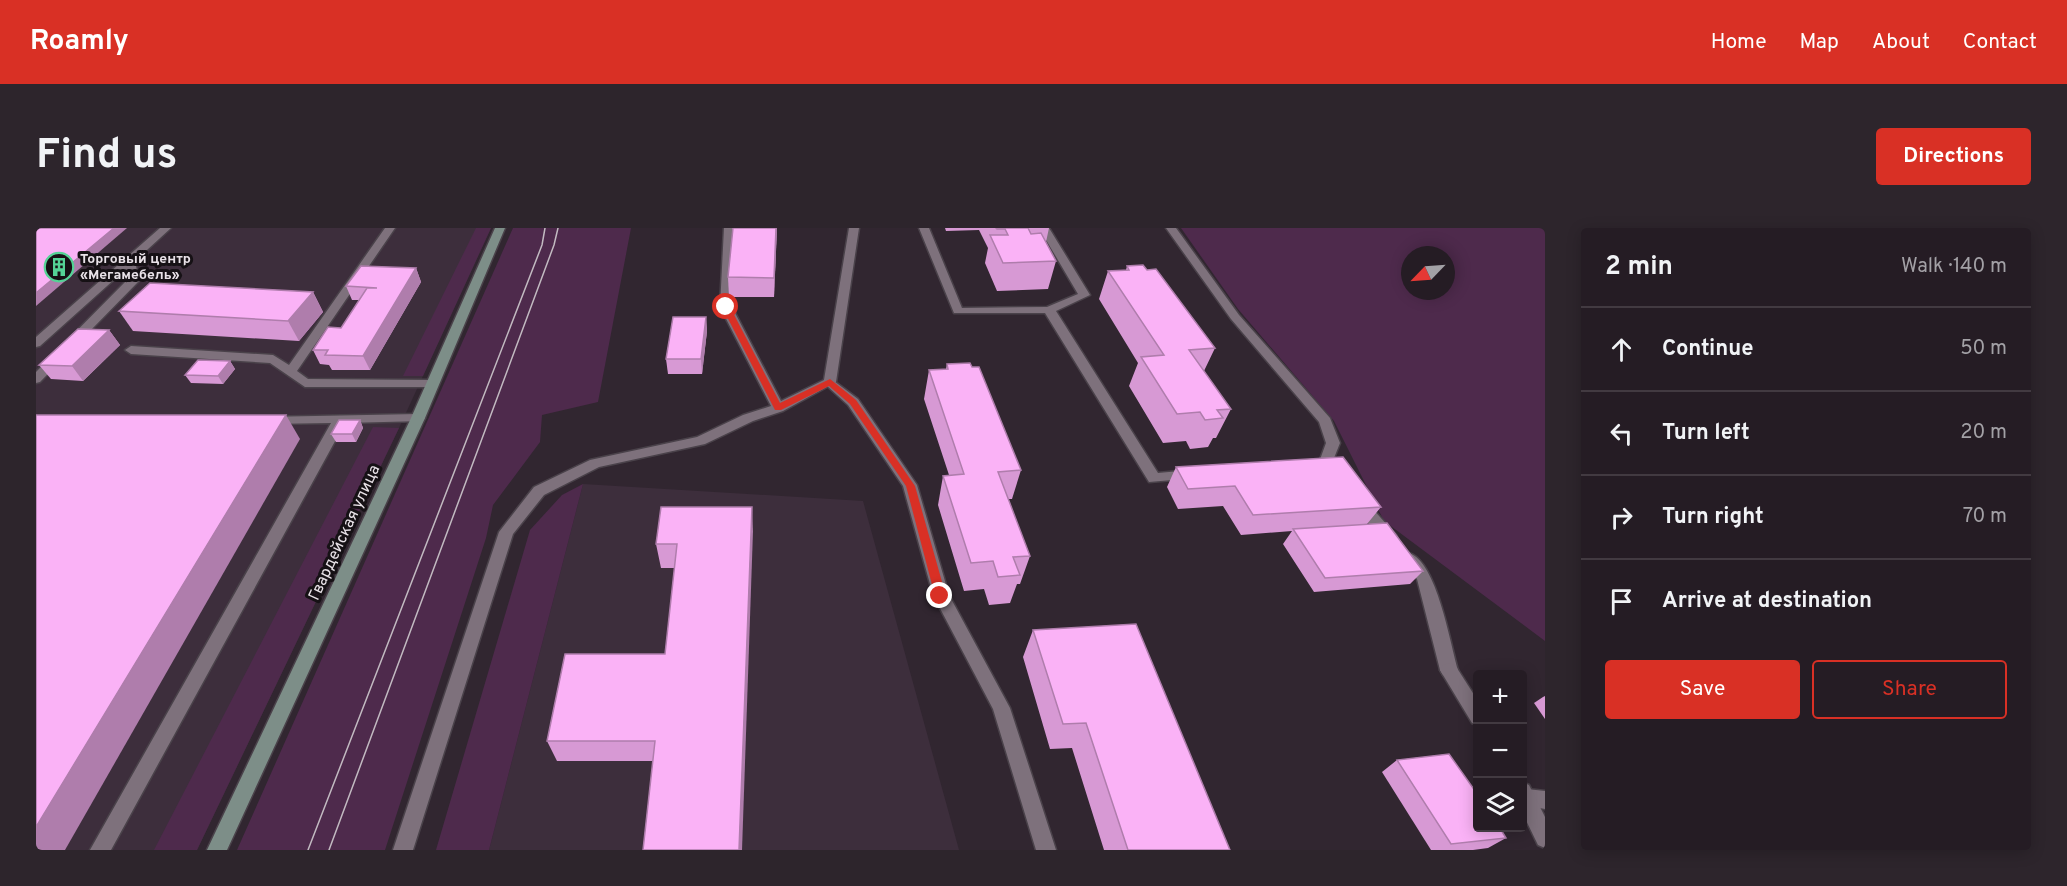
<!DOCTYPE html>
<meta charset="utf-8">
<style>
:root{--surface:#251c24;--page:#2d252c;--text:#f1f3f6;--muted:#a3a1a6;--line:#423a41;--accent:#d93025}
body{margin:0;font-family:Overpass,sans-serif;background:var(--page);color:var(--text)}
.controls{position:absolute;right:18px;bottom:18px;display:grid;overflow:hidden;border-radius:6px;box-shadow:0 3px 15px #0003}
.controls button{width:54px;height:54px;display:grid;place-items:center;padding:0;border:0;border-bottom:2px solid var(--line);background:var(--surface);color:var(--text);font:30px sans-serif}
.compass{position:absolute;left:1365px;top:18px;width:54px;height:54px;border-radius:50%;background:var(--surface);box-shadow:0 3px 15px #0003;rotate:245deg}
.stop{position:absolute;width:18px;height:18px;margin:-14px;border:4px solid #d93025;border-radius:50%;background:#fff}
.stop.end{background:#d93025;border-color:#fff;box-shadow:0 2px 6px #0008}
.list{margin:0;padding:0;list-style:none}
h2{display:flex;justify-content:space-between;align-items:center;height:78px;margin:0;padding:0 24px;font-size:26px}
h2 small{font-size:20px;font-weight:400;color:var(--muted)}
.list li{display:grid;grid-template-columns:39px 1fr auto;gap:18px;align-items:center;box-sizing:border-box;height:84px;padding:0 24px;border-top:2px solid var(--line)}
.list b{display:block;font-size:22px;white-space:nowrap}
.list em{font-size:20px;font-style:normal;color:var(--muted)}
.actions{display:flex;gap:12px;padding:18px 24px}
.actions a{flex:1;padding:14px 0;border:2px solid var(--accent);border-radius:6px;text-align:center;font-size:21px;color:var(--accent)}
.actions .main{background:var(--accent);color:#fff}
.icon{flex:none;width:33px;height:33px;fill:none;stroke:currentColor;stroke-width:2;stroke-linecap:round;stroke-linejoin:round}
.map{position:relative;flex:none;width:1509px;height:622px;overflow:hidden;border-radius:6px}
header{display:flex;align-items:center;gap:36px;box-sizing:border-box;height:84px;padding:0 30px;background:var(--accent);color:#fff}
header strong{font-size:28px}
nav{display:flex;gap:33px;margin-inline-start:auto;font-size:21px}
.intro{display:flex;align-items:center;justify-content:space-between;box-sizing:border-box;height:144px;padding:0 36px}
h1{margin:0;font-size:42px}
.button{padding:15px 27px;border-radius:6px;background:var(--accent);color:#fff;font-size:21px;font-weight:700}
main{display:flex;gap:36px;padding:0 36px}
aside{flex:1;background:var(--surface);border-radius:6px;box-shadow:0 3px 15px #0003}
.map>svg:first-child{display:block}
.built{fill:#3d2e3c}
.green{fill:#4e2a4c;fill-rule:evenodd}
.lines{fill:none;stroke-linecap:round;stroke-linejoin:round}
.lane-casing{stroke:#4a424a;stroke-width:3}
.street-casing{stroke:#4a424a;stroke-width:3}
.secondary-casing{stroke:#4a424a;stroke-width:3}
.lane{fill:#7e717c;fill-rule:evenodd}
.street{fill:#7e717c;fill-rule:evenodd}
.secondary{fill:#7d8e88;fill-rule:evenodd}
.tram{stroke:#c2bac1;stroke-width:1.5}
.wall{fill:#d799d4}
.shaded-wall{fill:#af7dac}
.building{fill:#fab2f6;stroke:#af7dac;stroke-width:1.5}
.route{fill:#d93025}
.labels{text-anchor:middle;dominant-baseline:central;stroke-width:6;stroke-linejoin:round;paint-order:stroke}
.far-poi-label{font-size:14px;font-weight:bold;fill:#e9e2e8;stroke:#161115;text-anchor:start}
.street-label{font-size:16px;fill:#e9e2e8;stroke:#161115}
</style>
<header>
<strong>Roamly</strong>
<nav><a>Home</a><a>Map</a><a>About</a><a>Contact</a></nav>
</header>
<div class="intro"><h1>Find us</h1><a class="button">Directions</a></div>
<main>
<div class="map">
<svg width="1509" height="622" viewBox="0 0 1509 622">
<rect width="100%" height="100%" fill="#312630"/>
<g class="built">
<path d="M0,0H455L363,200L161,622H0Z"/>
<path d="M547,256L827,273L923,622H453Z"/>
</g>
<g class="green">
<path d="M440,0H455L387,148H367Z"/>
<path d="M477,0H595L562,174L506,187L504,214L457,277L450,310L349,622H201Z"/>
<path d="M1145,0H1509V413L1348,293L1298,193L1202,81ZM1374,27H1410V63H1374Z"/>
<path d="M337,199L363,200L161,622H118Z"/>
<path d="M547,256L453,622H400L494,302L526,267Z"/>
</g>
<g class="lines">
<g class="lane-casing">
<g id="lane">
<path d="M124,0H135L99,33L103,52L102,54L4,154L0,155V144L92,51L90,41L4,118L0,119V109Z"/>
<path d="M349,0H359L261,143L272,151L395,152L401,156L399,159H269L234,135L95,126L89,122L95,118L237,127L253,137Z"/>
<path d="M688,0H698L696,79L745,173L788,152L813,0H823L800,154L747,183L717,193L669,216L563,239L508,267L477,306L377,622H357L463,304L498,259L554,232L661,209L707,187L735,178L684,79Z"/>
<path d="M883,0H893L926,80L1011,79L1042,66L1003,0H1013L1054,67L1020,83L1122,245L1155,242L1160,244L1162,247L1160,250L1113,254L1009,85H918Z"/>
<path d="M1130,0H1140L1203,87L1294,190L1304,215L1294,240H1284L1282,237L1290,215L1283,194L1195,91Z"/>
<path d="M382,186L387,187L389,190L387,193L309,195L75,622H54L295,195L232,196L227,195L225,192L227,189Z"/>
<path d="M1323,270L1328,271L1360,307L1362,311L1360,315H1350L1318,279L1316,275L1318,271Z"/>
<path d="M1373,325C1401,334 1414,415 1422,442L1419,447L1413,449L1407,447L1404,442L1381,351L1365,331L1368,327Z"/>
<path d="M1491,561L1509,563V581L1486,577V563Z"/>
</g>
</g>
<g class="street-casing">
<g id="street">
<path d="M794,150L822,171L881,257L913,367L974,480L1020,622H1000L957,481L897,367L867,258L812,177L790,157L788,154L790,151Z"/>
<path d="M1413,435L1419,437L1442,473V497L1436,495L1404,442L1407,437Z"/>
<path d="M1486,554L1493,557L1509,589V620L1502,617L1486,584Z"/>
</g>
</g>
<g class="secondary-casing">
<path id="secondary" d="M459,0H469L389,190L191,622H171L375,190Z"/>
</g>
<use href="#lane" class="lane"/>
<use href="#street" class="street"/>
<use href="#secondary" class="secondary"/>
<g class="tram">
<path d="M272,622L506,17L509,0"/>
<path d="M293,622L518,17L522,0"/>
</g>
</g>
<g class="wall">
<path d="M741,0L738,69H693L692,49Z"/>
<path d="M909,0H1013L1010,14L1020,33L1012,61L961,63L949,35L952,20L943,2L910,3Z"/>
<path d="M1091,38L1111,42L1179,120L1168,143L1195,181L1180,210H1177L1172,219L1154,221L1150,213L1127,215L1093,158L1102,135L1063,71L1072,43L1090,42Z"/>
<path d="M380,40L385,54L334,142H296L293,137L284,136L277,122L305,100L323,72H316L310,58Z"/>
<path d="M277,64L287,84L263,113L97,103L83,83Z"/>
<path d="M670,89L671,103L666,146H632L630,131Z"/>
<path d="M73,102L84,117L47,153L15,151L3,137Z"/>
<path d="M194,133L199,141L187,156L155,155L149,147Z"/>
<path d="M911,136L985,242L976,271H972L994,328L984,356H981L974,375L953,377L948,361L928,363L902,277L907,248L913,247L888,171L893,142L910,141Z"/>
<path d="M324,192L327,200L320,214H300L295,206Z"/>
<path d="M1140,239L1345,279L1331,296L1387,343L1374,356L1278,364L1247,316L1256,303L1205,307L1187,278L1142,281L1131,259Z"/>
<path d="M717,303L617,533H521L511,513L629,426L639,340H625L620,316Z"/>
<path d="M997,402L1194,622H1068L1036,520L1014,521L987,429Z"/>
<path d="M1509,468V491L1498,475L1507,469Z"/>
<path d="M1361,532L1470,610L1452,620L1437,622H1395L1346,544Z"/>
</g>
<g class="shaded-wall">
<path d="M78,0H91L0,78V65Z"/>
<path d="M740,0H741L738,69V50Z"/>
<path d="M380,40L385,54L334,142L327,128Z"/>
<path d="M277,64L287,84L263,113L252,93Z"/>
<path d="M670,89L671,103L666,146L665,131Z"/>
<path d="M73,102L84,117L47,153L36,138Z"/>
<path d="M194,133L199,141L187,156L182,148Z"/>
<path d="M250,187L264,211L29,622H0V599Z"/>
<path d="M324,192L327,200L320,214L316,206Z"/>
<path d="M716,279L717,303L706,622H703Z"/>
</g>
<g class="building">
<path d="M0,0H78L0,65Z"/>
<path d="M697,0H740L738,50L692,49Z"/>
<path d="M960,0H992L995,6L1005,5L1020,33L967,35L954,7H972L969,1H961Z"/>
<path d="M1107,37L1111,42L1120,41L1179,120L1153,122L1195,181L1181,182L1187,190L1169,192L1164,184L1141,186L1105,129L1128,127L1072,43L1093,42L1091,38Z"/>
<path d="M325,38L380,40L327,128L289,127L292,122H277L292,99L305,100L331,60H341L310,58Z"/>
<path d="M114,55L277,64L252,93L83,83Z"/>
<path d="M637,89H670L665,131H630Z"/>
<path d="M42,101L73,102L36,138L3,137Z"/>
<path d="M162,132L194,133L182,148L149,147Z"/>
<path d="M934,135L936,139H943L985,242L962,244L994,328L977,329L984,347L962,349L957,333L935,335L907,248L928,246L893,142L912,141L911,136Z"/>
<path d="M0,187H250L0,599Z"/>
<path d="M303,192H324L316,206H295Z"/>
<path d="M1307,229L1345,279L1217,287L1199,258L1152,261L1140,239Z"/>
<path d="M625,279H716L703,622H607L619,513H511L529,426H629L641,316H620Z"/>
<path d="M1351,295L1387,343L1289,350L1257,301Z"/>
<path d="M1100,396L1194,622H1092L1050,495L1027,496L997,402Z"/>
<path d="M1413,526L1442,567V600H1464L1470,610L1415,616L1361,532Z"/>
</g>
<path class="route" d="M690,77L694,79L744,175L794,151L820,172L879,258L910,368L908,370H901L899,368L870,258L814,176L793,158L745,182H739L686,79Z"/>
<defs>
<g id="building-ring" transform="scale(1.5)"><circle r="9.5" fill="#161115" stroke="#54d396" stroke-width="1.5"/><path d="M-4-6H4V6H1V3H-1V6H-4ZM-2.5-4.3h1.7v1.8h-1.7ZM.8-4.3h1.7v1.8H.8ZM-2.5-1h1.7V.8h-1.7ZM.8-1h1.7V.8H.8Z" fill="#54d396"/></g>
</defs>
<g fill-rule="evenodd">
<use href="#building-ring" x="23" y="39"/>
</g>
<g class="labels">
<g class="far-poi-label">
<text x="44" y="31">Торговый центр<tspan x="44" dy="16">«Мегамебель»</tspan></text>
</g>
<g class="street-label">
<text transform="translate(309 305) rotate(-65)">Гвардейская улица</text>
</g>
</g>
</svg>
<div class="controls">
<button>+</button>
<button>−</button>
<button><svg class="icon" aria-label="layers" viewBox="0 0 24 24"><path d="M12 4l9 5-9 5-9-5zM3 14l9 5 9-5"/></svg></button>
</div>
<svg class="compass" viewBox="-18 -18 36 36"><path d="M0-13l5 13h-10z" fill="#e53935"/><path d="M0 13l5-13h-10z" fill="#a3a1a6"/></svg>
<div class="stop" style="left:690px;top:79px"></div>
<div class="stop end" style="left:904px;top:368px"></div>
</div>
<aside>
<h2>2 min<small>Walk · 140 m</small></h2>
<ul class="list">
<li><svg class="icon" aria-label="ahead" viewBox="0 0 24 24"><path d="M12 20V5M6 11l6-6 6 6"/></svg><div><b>Continue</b></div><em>50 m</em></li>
<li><svg class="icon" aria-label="left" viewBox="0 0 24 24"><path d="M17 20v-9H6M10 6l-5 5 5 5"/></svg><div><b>Turn left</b></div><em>20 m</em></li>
<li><svg class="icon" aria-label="right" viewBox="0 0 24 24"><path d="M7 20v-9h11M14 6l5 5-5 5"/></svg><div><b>Turn right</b></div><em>70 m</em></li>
<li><svg class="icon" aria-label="arrive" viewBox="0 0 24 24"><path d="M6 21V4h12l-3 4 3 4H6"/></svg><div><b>Arrive at destination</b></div></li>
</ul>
<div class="actions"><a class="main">Save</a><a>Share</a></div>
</aside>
</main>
